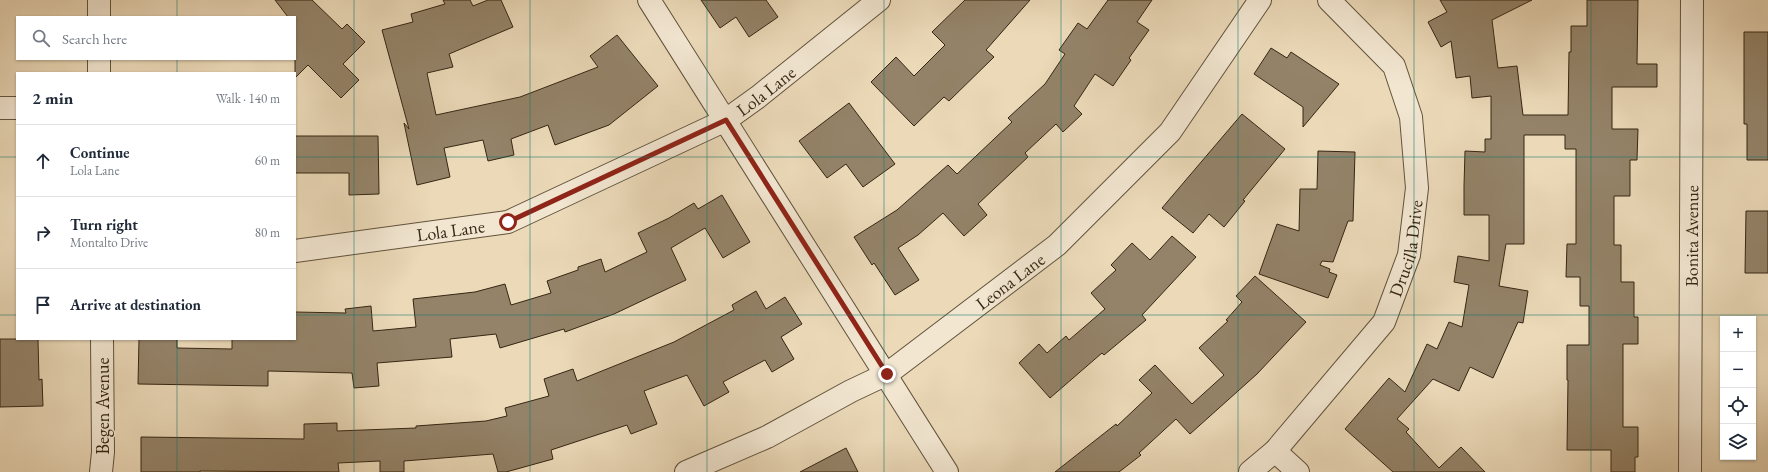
<!DOCTYPE html>
<meta charset="utf-8">
<style>
:root{--surface:#fff;--page:#f2f2f3;--text:#1f2937;--muted:#747a83;--line:#e0e1e3}
body{margin:0;font-family:"EB Garamond",serif;background:var(--page);color:var(--text)}
.controls{position:absolute;right:12px;bottom:12px;display:grid;overflow:hidden;border-radius:0px;box-shadow:0 1px 3px #0004}
.controls button{width:36px;height:36px;display:grid;place-items:center;padding:0;border:0;border-bottom:1px solid var(--line);background:var(--surface);color:var(--text);font:20px sans-serif}
.stop{position:absolute;width:12px;height:12px;margin:-9px;border:3px solid #8f2418;border-radius:50%;background:#fff}
.stop.end{background:#8f2418;border-color:#fff;box-shadow:0 1px 4px #0008}
.list{margin:0;padding:0;list-style:none}
h2{display:flex;justify-content:space-between;align-items:center;height:52px;margin:0;padding:0 16px;font-size:17px}
h2 small{font-size:13px;font-weight:400;color:var(--muted)}
.list li{display:grid;grid-template-columns:26px 1fr auto;gap:12px;align-items:center;box-sizing:border-box;height:72px;padding:0 16px;border-top:1px solid var(--line)}
.list b{display:block;font-size:15px;white-space:nowrap}
.list p{margin:0;font-size:13px;white-space:nowrap;color:var(--muted)}
.list em{font-size:13px;font-style:normal;color:var(--muted)}
.icon{flex:none;width:22px;height:22px;fill:none;stroke:currentColor;stroke-width:2;stroke-linecap:round;stroke-linejoin:round}
.map{position:relative;flex:none;width:1768px;height:472px;overflow:hidden}
.search{position:absolute;background:var(--surface);box-shadow:0 1px 3px #0004;left:16px;top:16px;width:280px;height:44px;display:flex;align-items:center;gap:10px;box-sizing:border-box;padding:0 14px;border-radius:0px;color:var(--muted);font-size:15px}
.panel{position:absolute;background:var(--surface);box-shadow:0 1px 3px #0004;left:16px;top:72px;width:280px;height:268px;border-radius:0px}
.map>svg:first-child{display:block}
.building{fill:#948369;stroke:#352613}
.lines{fill:none;stroke-linecap:round;stroke-linejoin:round}
.street-casing{stroke:#62533c;stroke-width:24}
.street{stroke:#f2e6d1;stroke-width:22}
.route{stroke:#8f2418;stroke-width:5}
.grid{fill:none;stroke:#0f766e;stroke-width:1;stroke-opacity:0.55}
.labels{text-anchor:middle;dominant-baseline:central;stroke-width:3;stroke-linejoin:round;paint-order:stroke}
.street-label{font-size:18px;fill:#352613;stroke:#f2e6d1}
</style>
<div class="map">
<svg width="1768" height="472" viewBox="0 0 1768 472">
<rect width="100%" height="100%" fill="#ebd9b8"/>
<filter id="stains"><feTurbulence type="fractalNoise" baseFrequency=".005" numOctaves="4"/><feColorMatrix values="0 0 0 0 .2 0 0 0 0 .09 0 0 0 0 .02 0 0 0 .5 -.17"/></filter>
<radialGradient id="worn" r=".72"><stop offset=".6" stop-color="#630" stop-opacity="0"/><stop offset="1" stop-color="#630" stop-opacity=".3"/></radialGradient>
<g class="building">
<path d="M275,0H312L342,29L347,24L365,42L343,64L359,80L341,98L308,65L295,78V17H288Z"/>
<path d="M443,0H470L473,6L488,0H501L513,27L449,54L453,67L427,73L436,115L520,97L598,67L590,56L617,35L658,86L609,125L555,145L548,125L511,139L514,155L488,161L483,140L444,148L450,177L417,185L404,123L409,129L382,30L413,22L411,14L445,4Z"/>
<path d="M701,0H766L778,17L749,37L736,17L720,28Z"/>
<path d="M965,0H1030L986,50L994,57L949,101L944,97L914,126L871,82L896,57L914,76L945,45L932,32Z"/>
<path d="M1108,0H1152L1137,22L1149,30L1129,58L1131,60L1113,86L1095,74L1074,106L1082,114L1063,132L1056,124L1025,153L1028,157L978,204L987,215L964,236L943,213L918,235L898,248L919,280L895,295L874,263L872,265L854,237L897,210L948,165L957,174L1012,122L1008,118L1045,84L1065,54L1059,50L1078,23L1087,29Z"/>
<path d="M1440,0H1532L1492,20L1498,68L1517,66L1523,115H1568L1569,52H1571V26H1587V0H1638L1637,64H1657V87H1612V129H1638L1637,160H1630V196H1614V245H1621V282H1634V317H1638V344H1623V427H1638V457H1635V472H1611V450H1567L1568,380H1567V345H1589V306H1580V277H1566L1567,244H1576V149H1565V135H1524V244H1506L1499,286L1528,291L1523,323L1518,322L1493,378L1470,367L1459,391L1433,379L1397,419L1409,429L1406,432L1439,468L1461,447L1485,472H1393L1345,429L1389,378L1405,392L1427,344L1437,349L1449,322L1462,327L1469,285L1454,282L1458,256L1489,261V215H1464V186L1465,151L1485,152V139H1491V96L1472,98L1470,76L1456,78L1451,41L1441,47L1428,22L1447,12Z"/>
<path d="M1744,32H1768V160H1747V124H1744Z"/>
<path d="M1271,48L1287,58L1291,52L1339,84L1303,127V107L1254,74Z"/>
<path d="M849,103L895,164L863,187L846,164L827,178L799,141Z"/>
<path d="M1242,114L1285,149L1243,200L1245,201L1224,227L1209,214L1193,233L1162,208Z"/>
<path d="M295,136H378L379,194L349,195V173H295Z"/>
<path d="M1318,151L1355,152L1353,221H1348L1333,262L1322,261L1320,265L1330,269L1329,272L1337,275L1328,298L1259,274L1277,224L1299,231L1300,189H1317Z"/>
<path d="M722,195L750,242L723,258L705,228L671,248L686,280L614,314L565,332L564,329L500,348L496,334L450,339L452,357L377,363L379,386L354,388L352,373L268,371V386L138,384L139,339H177V348L232,349V339H295V312L346,313L345,309L371,306L373,331L416,327L413,299L475,292L505,284L511,305L551,293L547,281L578,270V267L601,259L605,272L647,252L638,233L669,218L694,203L698,209Z"/>
<path d="M1746,211H1768V273H1745Z"/>
<path d="M1172,236L1196,257L1142,315L1146,320L1104,355L1102,353L1050,398L1019,363L1039,344L1047,353L1066,336L1069,340L1105,309L1091,293L1116,270L1111,265L1132,243L1150,260Z"/>
<path d="M1255,276L1306,322L1257,374L1190,434L1176,419L1139,453L1141,455L1119,472H1055L1116,424L1117,426L1152,393L1139,380L1155,365L1192,404L1224,375L1199,348L1228,321L1226,320L1242,302L1236,296Z"/>
<path d="M756,291L766,309L785,297L802,324L781,337L794,359L772,372L765,360L723,382L729,392L704,406L687,375L644,391L657,424L631,434L627,425L551,450L553,459L506,472H498L493,454L404,461V472H380V461L338,463L339,472L200,471V472H141V437L304,439V424L337,423V431L416,428V426L486,421L507,416L505,408L549,396L544,379L573,369L577,381L674,342L734,310L732,305Z"/>
<path d="M0,339H38L39,380L42,379L43,406L0,407Z"/>
<path d="M846,448L858,472H800Z"/>
</g>
<g class="lines">
<g class="street-casing">
<g id="street">
<path d="M99,0V17"/>
<path d="M649,0L947,472"/>
<path d="M99,59V73"/>
<path d="M0,108H17"/>
<path id="s1" d="M295,251L508,222L726,120L758,97L879,0"/>
<path d="M1275,451L1298,472"/>
<path d="M101,472L103,452L102,339"/>
<path id="s2" d="M686,472L767,437L851,391L887,374L1057,245L1170,132L1260,0"/>
<path id="s3" d="M1250,472L1275,451L1384,322L1409,255L1417,188L1411,117L1394,66L1329,0"/>
<path id="s4" d="M1690,472L1692,0"/>
</g>
</g>
<use href="#street" class="street"/>
</g>
<g class="lines">
<path class="route" d="M508,222L726,120L887,374"/>
</g>
<path class="grid" d="M177,0V17M354,0V472M530,0V472M707,0V472M884,0V472M1061,0V472M1238,0V472M1414,0V472M1591,0V472M177,59V73M0,157H17M295,157H1768M0,315H17M295,315H1768M177,339V472"/>
<g class="labels">
<g class="street-label">
<text stroke="none"><textPath href="#s1" startOffset="505">Lola Lane</textPath></text>
<text stroke="none"><textPath href="#s1" startOffset="157">Lola Lane</textPath></text>
<text stroke="none"><textPath href="#s4" startOffset="236">Bonita Avenue</textPath></text>
<text stroke="none"><textPath href="#s3" startOffset="279">Drucilla Drive</textPath></text>
<text stroke="none"><textPath href="#s2" startOffset="378">Leona Lane</textPath></text>
<text transform="translate(102 406) rotate(-90)">Begen Avenue</text>
</g>
</g>
<rect width="100%" height="100%" filter="url(#stains)"/>
<rect width="100%" height="100%" fill="url(#worn)"/>
</svg>
<div class="controls">
<button>+</button>
<button>−</button>
<button><svg class="icon" aria-label="locate" viewBox="0 0 24 24"><circle cx="12" cy="12" r="6"/><path d="M12 2v4M12 18v4M2 12h4M18 12h4"/></svg></button>
<button><svg class="icon" aria-label="layers" viewBox="0 0 24 24"><path d="M12 4l9 5-9 5-9-5zM3 14l9 5 9-5"/></svg></button>
</div>
<div class="stop" style="left:508px;top:222px"></div>
<div class="stop end" style="left:887px;top:374px"></div>
<div class="search"><svg class="icon" aria-label="search" viewBox="0 0 24 24"><circle cx="10" cy="10" r="6"/><path d="M15 15l6 6"/></svg>Search here</div>
<section class="panel">
<h2>2 min<small>Walk · 140 m</small></h2>
<ul class="list">
<li><svg class="icon" aria-label="ahead" viewBox="0 0 24 24"><path d="M12 20V5M6 11l6-6 6 6"/></svg><div><b>Continue</b><p>Lola Lane</p></div><em>60 m</em></li>
<li><svg class="icon" aria-label="right" viewBox="0 0 24 24"><path d="M7 20v-9h11M14 6l5 5-5 5"/></svg><div><b>Turn right</b><p>Montalto Drive</p></div><em>80 m</em></li>
<li><svg class="icon" aria-label="arrive" viewBox="0 0 24 24"><path d="M6 21V4h12l-3 4 3 4H6"/></svg><div><b>Arrive at destination</b></div></li>
</ul>
</section>
</div>
